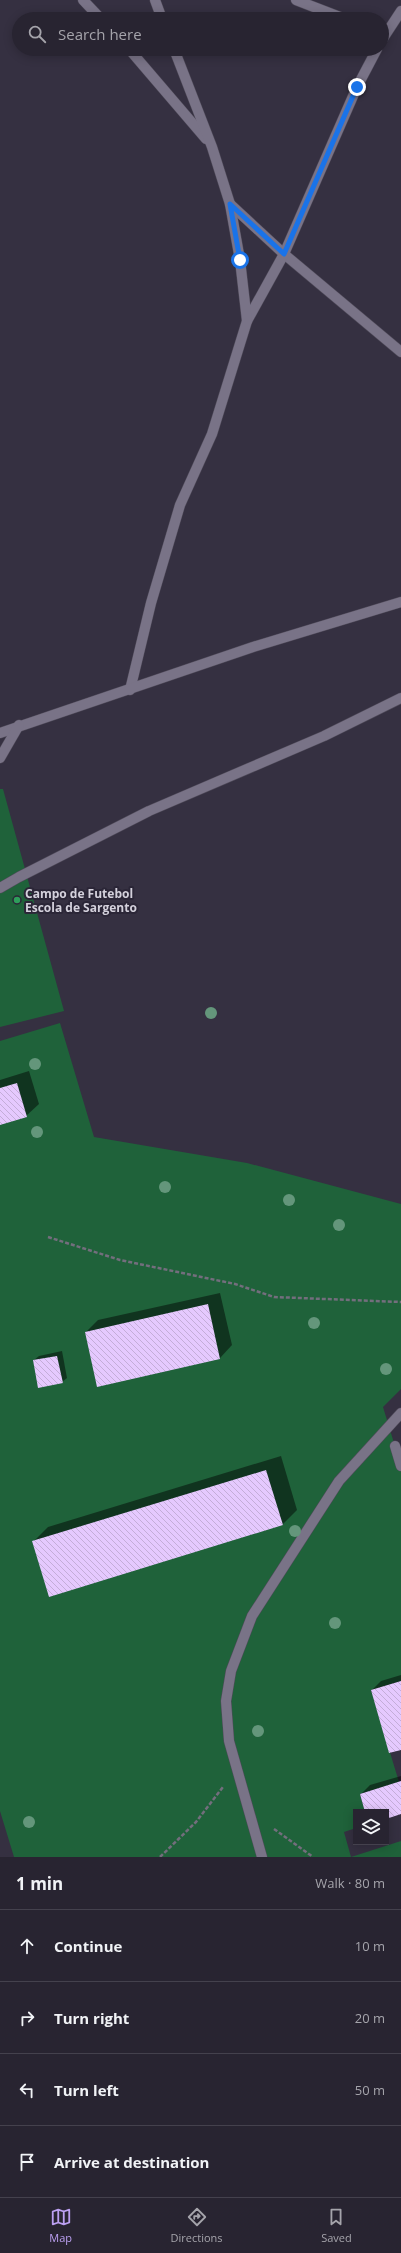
<!DOCTYPE html>
<meta charset="utf-8">
<style>
:root{--surface:#282431;--page:#302c39;--text:#f1f3f6;--muted:#a5a4ab;--line:#44414d;--accent:#bca0f2}
body{margin:0;font-family:"Open Sans",sans-serif;background:var(--page);color:var(--text)}
.controls{position:absolute;right:12px;bottom:12px;display:grid;overflow:hidden;border-radius:0px;box-shadow:0 2px 10px #0003}
.controls button{width:36px;height:36px;display:grid;place-items:center;padding:0;border:0;border-bottom:1px solid var(--line);background:var(--surface);color:var(--text);font:20px sans-serif}
.stop{position:absolute;width:12px;height:12px;margin:-9px;border:3px solid #1a73e8;border-radius:50%;background:#fff}
.stop.end{background:#1a73e8;border-color:#fff;box-shadow:0 1px 4px #0008}
.list{margin:0;padding:0;list-style:none}
h2{display:flex;justify-content:space-between;align-items:center;height:52px;margin:0;padding:0 16px;font-size:17px}
h2 small{font-size:13px;font-weight:400;color:var(--muted)}
.list li{display:grid;grid-template-columns:26px 1fr auto;gap:12px;align-items:center;box-sizing:border-box;height:72px;padding:0 16px;border-top:1px solid var(--line)}
.list b{display:block;font-size:15px;white-space:nowrap}
.list em{font-size:13px;font-style:normal;color:var(--muted)}
.icon{flex:none;width:22px;height:22px;fill:none;stroke:currentColor;stroke-width:2;stroke-linecap:round;stroke-linejoin:round}
.map{position:relative;flex:none;width:401px;height:1857px;overflow:hidden}
.search{position:absolute;background:var(--surface);box-shadow:0 2px 10px #0003;left:12px;right:12px;top:12px;height:44px;display:flex;align-items:center;gap:10px;box-sizing:border-box;padding:0 14px;border-radius:22px;color:var(--muted);font-size:15px}
.sheet{height:340px;background:var(--surface)}
nav{display:flex;justify-content:space-around;align-items:center;box-sizing:border-box;height:56px;border-top:1px solid var(--line);background:var(--surface);font-size:11px;color:var(--muted)}
nav a{display:grid;justify-items:center;gap:2px}
nav .on{color:var(--accent)}
.map>svg:first-child{display:block}
.green{fill:#1f623a}
.shadow{fill:#0007}
.building{fill:url(#building-back-hatch)}
.lines{fill:none;stroke-linecap:round;stroke-linejoin:round}
.lane-casing{stroke:#504b5a;stroke-width:11}
.street-casing{stroke:#504b5a;stroke-width:11}
.path{stroke:#736e7d;stroke-width:2.5;stroke-dasharray:4 2;stroke-linecap:butt}
.lane{stroke:#797387;stroke-width:10}
.street{stroke:#797387;stroke-width:10}
.tree{fill:#64967b}
.route{stroke:#1a73e8;stroke-width:5}
.leisure-dot{fill:#2e9e5b;stroke:#2b2637;stroke-width:1.5}
.labels{text-anchor:middle;dominant-baseline:central;stroke-width:4;stroke-linejoin:round;paint-order:stroke}
.poi-label{font-size:12px;font-weight:bold;fill:#d4d1dc;stroke:#2b2637;text-anchor:start}
</style>
<div class="map">
<svg width="401" height="1857" viewBox="0 0 401 1857">
<defs>
<pattern id="building-back-hatch" width="6" height="6" patternUnits="userSpaceOnUse"><rect width="6" height="6" fill="#e5c9fe"/><path d="M-1 5l2 2M0 0l6 6M5-1l2 2" fill="none" stroke="#c4add8"/></pattern>
</defs>
<rect width="100%" height="100%" fill="#353041"/>
<g class="green">
<path d="M0,789H3L64,1011L0,1027Z"/>
<path d="M60,1023L94,1137L247,1163L401,1204V1389L383,1407L401,1466V1681L371,1690L399,1782L360,1794L365,1812H356V1828L344,1832L351,1857L401,1841V1857H14L0,1811V1041Z"/>
</g>
<g class="shadow">
<path d="M29,1071L39,1104L26,1116L0,1124V1080Z"/>
<path d="M220,1293L232,1345L220,1358L86,1332L98,1320Z"/>
<path d="M62,1351L67,1378L62,1382L34,1360L39,1356Z"/>
<path d="M281,1456L297,1510L283,1524L34,1541L48,1527Z"/>
<path d="M401,1675V1749L372,1690L381,1681Z"/>
<path d="M401,1776V1813L386,1818V1812H366L361,1794L370,1785Z"/>
</g>
<g class="building">
<path d="M17,1083L27,1117L0,1125V1088Z"/>
<path d="M208,1304L220,1359L97,1387L85,1332Z"/>
<path d="M57,1356L63,1383L38,1388L33,1360Z"/>
<path d="M266,1470L283,1525L49,1597L32,1541Z"/>
<path d="M401,1681V1750L389,1753L371,1690Z"/>
<path d="M401,1781V1814L386,1819V1812H365L360,1794Z"/>
</g>
<g class="lines">
<g class="lane-casing">
<g id="lane">
<path d="M395,1446L401,1466"/>
<path d="M262,1857L229,1741L226,1701L231,1671L252,1616L339,1481L401,1413"/>
</g>
</g>
<g class="street-casing">
<g id="street">
<path d="M83,0L101,19"/>
<path d="M155,0L162,19"/>
<path d="M296,0L345,19"/>
<path d="M382,40L401,11"/>
<path d="M129,49L206,139"/>
<path d="M230,204L284,254L401,352"/>
<path d="M247,321L284,254L357,87L377,49"/>
<path d="M130,690L151,603L180,505L212,434L247,321L240,260L230,204L212,147L174,49"/>
<path d="M0,733L253,647L401,602"/>
<path d="M0,758L19,725"/>
<path d="M0,888L19,877L149,811L324,736L401,698"/>
</g>
</g>
<g class="path">
<path d="M48,1237L120,1260L235,1284L274,1297L401,1302"/>
<path d="M274,1829L313,1857"/>
<path d="M160,1857L196,1822L223,1787"/>
</g>
<use href="#lane" class="lane"/>
<use href="#street" class="street"/>
</g>
<g class="tree">
<circle cx="211" cy="1013" r="6"/>
<circle cx="35" cy="1064" r="6"/>
<circle cx="37" cy="1132" r="6"/>
<circle cx="165" cy="1187" r="6"/>
<circle cx="289" cy="1200" r="6"/>
<circle cx="339" cy="1225" r="6"/>
<circle cx="314" cy="1323" r="6"/>
<circle cx="386" cy="1369" r="6"/>
<circle cx="295" cy="1531" r="6"/>
<circle cx="335" cy="1623" r="6"/>
<circle cx="258" cy="1731" r="6"/>
<circle cx="29" cy="1822" r="6"/>
</g>
<g class="lines">
<path class="route" d="M240,260L230,204L284,254L357,87"/>
</g>
<circle class="leisure-dot" cx="17" cy="900" r="4"/>
<g class="labels">
<g class="poi-label">
<text x="25" y="893">Campo de Futebol<tspan x="25" dy="14">Escola de Sargento</tspan></text>
</g>
</g>
</svg>
<div class="controls">
<button><svg class="icon" aria-label="layers" viewBox="0 0 24 24"><path d="M12 4l9 5-9 5-9-5zM3 14l9 5 9-5"/></svg></button>
</div>
<div class="stop" style="left:240px;top:260px"></div>
<div class="stop end" style="left:357px;top:87px"></div>
<div class="search"><svg class="icon" aria-label="search" viewBox="0 0 24 24"><circle cx="10" cy="10" r="6"/><path d="M15 15l6 6"/></svg>Search here</div>
</div>
<section class="sheet">
<h2>1 min<small>Walk · 80 m</small></h2>
<ul class="list">
<li><svg class="icon" aria-label="ahead" viewBox="0 0 24 24"><path d="M12 20V5M6 11l6-6 6 6"/></svg><div><b>Continue</b></div><em>10 m</em></li>
<li><svg class="icon" aria-label="right" viewBox="0 0 24 24"><path d="M7 20v-9h11M14 6l5 5-5 5"/></svg><div><b>Turn right</b></div><em>20 m</em></li>
<li><svg class="icon" aria-label="left" viewBox="0 0 24 24"><path d="M17 20v-9H6M10 6l-5 5 5 5"/></svg><div><b>Turn left</b></div><em>50 m</em></li>
<li><svg class="icon" aria-label="arrive" viewBox="0 0 24 24"><path d="M6 21V4h12l-3 4 3 4H6"/></svg><div><b>Arrive at destination</b></div></li>
</ul>
</section>
<nav>
<a class="on"><svg class="icon" aria-label="map" viewBox="0 0 24 24"><path d="M3 6l6-2 6 2 6-2v14l-6 2-6-2-6 2zM9 4v14M15 6v14"/></svg>Map</a>
<a><svg class="icon" aria-label="directions" viewBox="0 0 24 24"><path d="M12 3l9 9-9 9-9-9zM9 14v-3h6M13 9l2 2-2 2"/></svg>Directions</a>
<a><svg class="icon" aria-label="saved" viewBox="0 0 24 24"><path d="M7 4h10v16l-5-4-5 4z"/></svg>Saved</a>
</nav>
